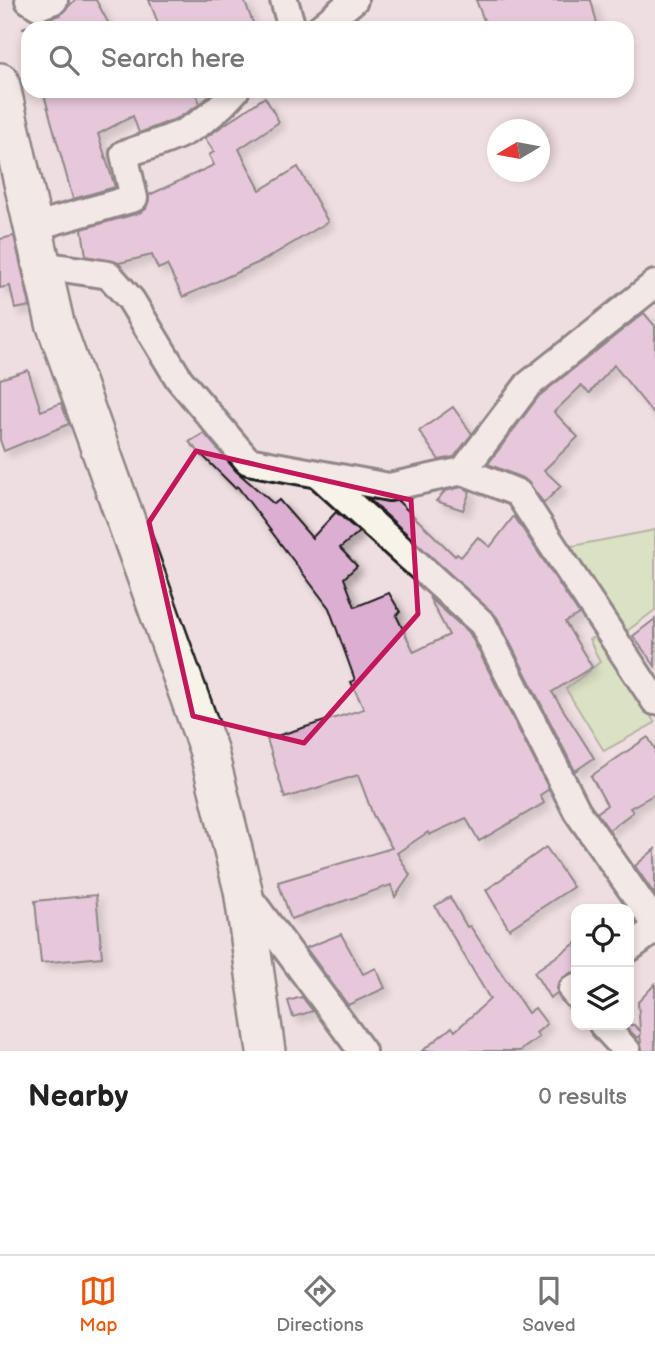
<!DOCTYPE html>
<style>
:root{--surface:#fff;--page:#f6f6f6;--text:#222;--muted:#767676;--line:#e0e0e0;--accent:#ea580c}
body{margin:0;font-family:"Balsamiq Sans",sans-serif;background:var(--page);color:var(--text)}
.controls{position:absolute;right:21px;bottom:21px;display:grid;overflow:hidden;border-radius:14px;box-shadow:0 4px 10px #0003}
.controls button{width:63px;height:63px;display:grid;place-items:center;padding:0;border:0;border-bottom:2px solid var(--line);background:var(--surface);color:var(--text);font:35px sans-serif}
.compass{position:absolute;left:487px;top:119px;width:63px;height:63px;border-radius:50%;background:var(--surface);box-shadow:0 4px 10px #0003;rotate:260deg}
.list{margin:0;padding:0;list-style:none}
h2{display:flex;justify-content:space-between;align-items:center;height:91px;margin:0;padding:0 28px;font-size:30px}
h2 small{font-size:23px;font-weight:400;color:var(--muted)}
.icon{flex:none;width:38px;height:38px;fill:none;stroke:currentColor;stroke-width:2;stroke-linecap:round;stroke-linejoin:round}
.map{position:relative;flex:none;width:655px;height:1051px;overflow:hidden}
.search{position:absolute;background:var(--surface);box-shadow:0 4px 10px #0003;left:21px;right:21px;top:21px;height:77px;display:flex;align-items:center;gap:18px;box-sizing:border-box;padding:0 24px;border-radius:21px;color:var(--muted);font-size:26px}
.sheet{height:203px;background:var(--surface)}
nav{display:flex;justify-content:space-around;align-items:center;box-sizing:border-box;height:98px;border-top:2px solid var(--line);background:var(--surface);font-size:19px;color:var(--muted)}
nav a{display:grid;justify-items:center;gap:4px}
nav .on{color:var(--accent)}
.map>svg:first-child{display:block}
.green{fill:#c3e59d;stroke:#70805c;stroke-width:2}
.building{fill:#dcaed1;stroke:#1c1c1c;stroke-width:2;filter:url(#shadow)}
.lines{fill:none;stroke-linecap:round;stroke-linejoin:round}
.street-casing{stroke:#1c1c1c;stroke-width:32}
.secondary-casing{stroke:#1c1c1c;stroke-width:42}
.street{stroke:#f7f3e8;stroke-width:26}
.secondary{stroke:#f7f3e8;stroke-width:37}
.marked{fill:none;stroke:#c2185b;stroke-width:5;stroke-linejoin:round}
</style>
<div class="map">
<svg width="655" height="1051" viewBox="0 0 655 1051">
<defs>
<filter id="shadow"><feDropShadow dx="6" dy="6" stdDeviation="3.5" flood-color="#0004"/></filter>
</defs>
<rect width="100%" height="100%" fill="#efdee1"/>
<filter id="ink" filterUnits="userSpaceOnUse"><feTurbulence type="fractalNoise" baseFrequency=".0143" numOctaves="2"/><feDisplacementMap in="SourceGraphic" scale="14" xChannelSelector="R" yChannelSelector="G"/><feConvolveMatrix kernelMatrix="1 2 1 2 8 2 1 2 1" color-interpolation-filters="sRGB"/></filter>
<g filter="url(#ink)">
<g class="green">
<path d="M655,530V610L623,634L567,547Z"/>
<path d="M600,636L655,723L604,751L566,689L600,662L589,639Z"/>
</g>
<g class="building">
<path d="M75,0H96L111,28H22L60,15Z"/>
<path d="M149,0H244L255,28H160Z"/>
<path d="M476,0H591L598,28H487Z"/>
<path d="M43,91H195L200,104L178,118L139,133L133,116L98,134L115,187L73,199Z"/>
<path d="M265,97L279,122L239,149L260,190L298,167L328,222L264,260L183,297L167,265L158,269L152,255L119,263L86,256L82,229L139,213L146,209L149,195L214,165L209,155L214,152L205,138Z"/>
<path d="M14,236L30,306L15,309L10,286L0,288V239Z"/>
<path d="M644,313L655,326V416L614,365L590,393L581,386L554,412L578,437L544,470L561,486L544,503L525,479L488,464L539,396Z"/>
<path d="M28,370L41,411L61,403L69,424L4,451L0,440V379Z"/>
<path d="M453,407L472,434L454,457L439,460L419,431Z"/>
<path d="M204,433L236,471L274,504L279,500L312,538L336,512L359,532L340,548L357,566L344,578L355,607L389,593L400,612L396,615L414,652L449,635L429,597L470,634L549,789L540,795L544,803L479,841L466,818L429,835L428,832L397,853L410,875L395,897L391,885L291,919L278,882L392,848L373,815L358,775L285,798L267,739L364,709L351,682L355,680L329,608L237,486L235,488L189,442Z"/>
<path d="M462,487L470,491L463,510L436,501L445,491Z"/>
<path d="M369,499L398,501L455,556L457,554L461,557L478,537L490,547L514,516L579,614L565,622L592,667L552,692L594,758L575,771L497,617Z"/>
<path d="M655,619V666L633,636Z"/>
<path d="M648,737L655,749V794L630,808L633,812L609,830L597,813L607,805L591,776Z"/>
<path d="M546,847L573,887L509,929L486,890Z"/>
<path d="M655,849V895L635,866Z"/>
<path d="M96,895L102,957L41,963L35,901Z"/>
<path d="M450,897L467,927L470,926L528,1013L535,1008L547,1024L536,1033L539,1037L520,1051H422L452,1027L455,1031L490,999L435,906Z"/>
<path d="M341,934L363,974L376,968L385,988L348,1005L306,948Z"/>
<path d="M576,943V972L562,978L557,993L550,998L534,972Z"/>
<path d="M655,984V1051H642L640,1035L637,1038L624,1025H634L640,1031L638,1002Z"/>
<path d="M302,997L313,1011L293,1017L288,1001Z"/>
</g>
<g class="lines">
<g class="street-casing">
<g id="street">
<path d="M29,0L38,6L54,0"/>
<path d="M284,0L292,28"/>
<path d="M320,28L354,0"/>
<path d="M33,227L134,198L124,154C174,138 199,132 235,91"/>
<path d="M42,265L109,275L131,300L179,379L248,461L389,487L463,471L518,493L655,701"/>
<path d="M463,471L528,385L655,284"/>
<path d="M319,475L483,624L577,811L655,923"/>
<path d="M246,894L362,1051"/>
<path d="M629,948L655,929"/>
<path d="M576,987L572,990L576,995"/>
<path d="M603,1025L627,1051"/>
</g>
</g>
<g class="secondary-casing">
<path id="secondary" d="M0,82L55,323L208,749L243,890L266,1051"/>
</g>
<use href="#street" class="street"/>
<use href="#secondary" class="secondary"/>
</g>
</g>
<path d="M0 0H655V1051H0ZM196,451L411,500L418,614L304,743L193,716L149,522Z" fill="#efdee1" fill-opacity=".55" fill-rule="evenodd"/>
<path class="marked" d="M196,451L411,500L418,614L304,743L193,716L149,522Z"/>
</svg>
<div class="controls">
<button><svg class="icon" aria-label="locate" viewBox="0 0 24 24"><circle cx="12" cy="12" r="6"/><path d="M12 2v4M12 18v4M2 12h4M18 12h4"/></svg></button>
<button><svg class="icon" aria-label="layers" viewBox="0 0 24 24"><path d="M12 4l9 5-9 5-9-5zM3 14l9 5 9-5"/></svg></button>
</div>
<svg class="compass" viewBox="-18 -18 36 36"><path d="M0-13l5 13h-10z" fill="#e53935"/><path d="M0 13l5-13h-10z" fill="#767676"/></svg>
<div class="search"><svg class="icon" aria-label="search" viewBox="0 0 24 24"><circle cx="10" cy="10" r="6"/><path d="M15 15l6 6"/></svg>Search here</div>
</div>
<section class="sheet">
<h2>Nearby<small>0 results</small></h2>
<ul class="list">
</ul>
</section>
<nav>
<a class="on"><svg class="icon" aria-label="map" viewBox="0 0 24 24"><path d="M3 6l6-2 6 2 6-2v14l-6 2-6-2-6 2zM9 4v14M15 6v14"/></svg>Map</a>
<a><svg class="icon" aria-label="directions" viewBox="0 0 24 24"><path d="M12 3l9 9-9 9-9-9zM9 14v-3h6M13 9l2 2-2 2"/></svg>Directions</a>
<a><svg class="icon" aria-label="saved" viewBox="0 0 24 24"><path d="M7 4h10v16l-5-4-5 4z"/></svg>Saved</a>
</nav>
